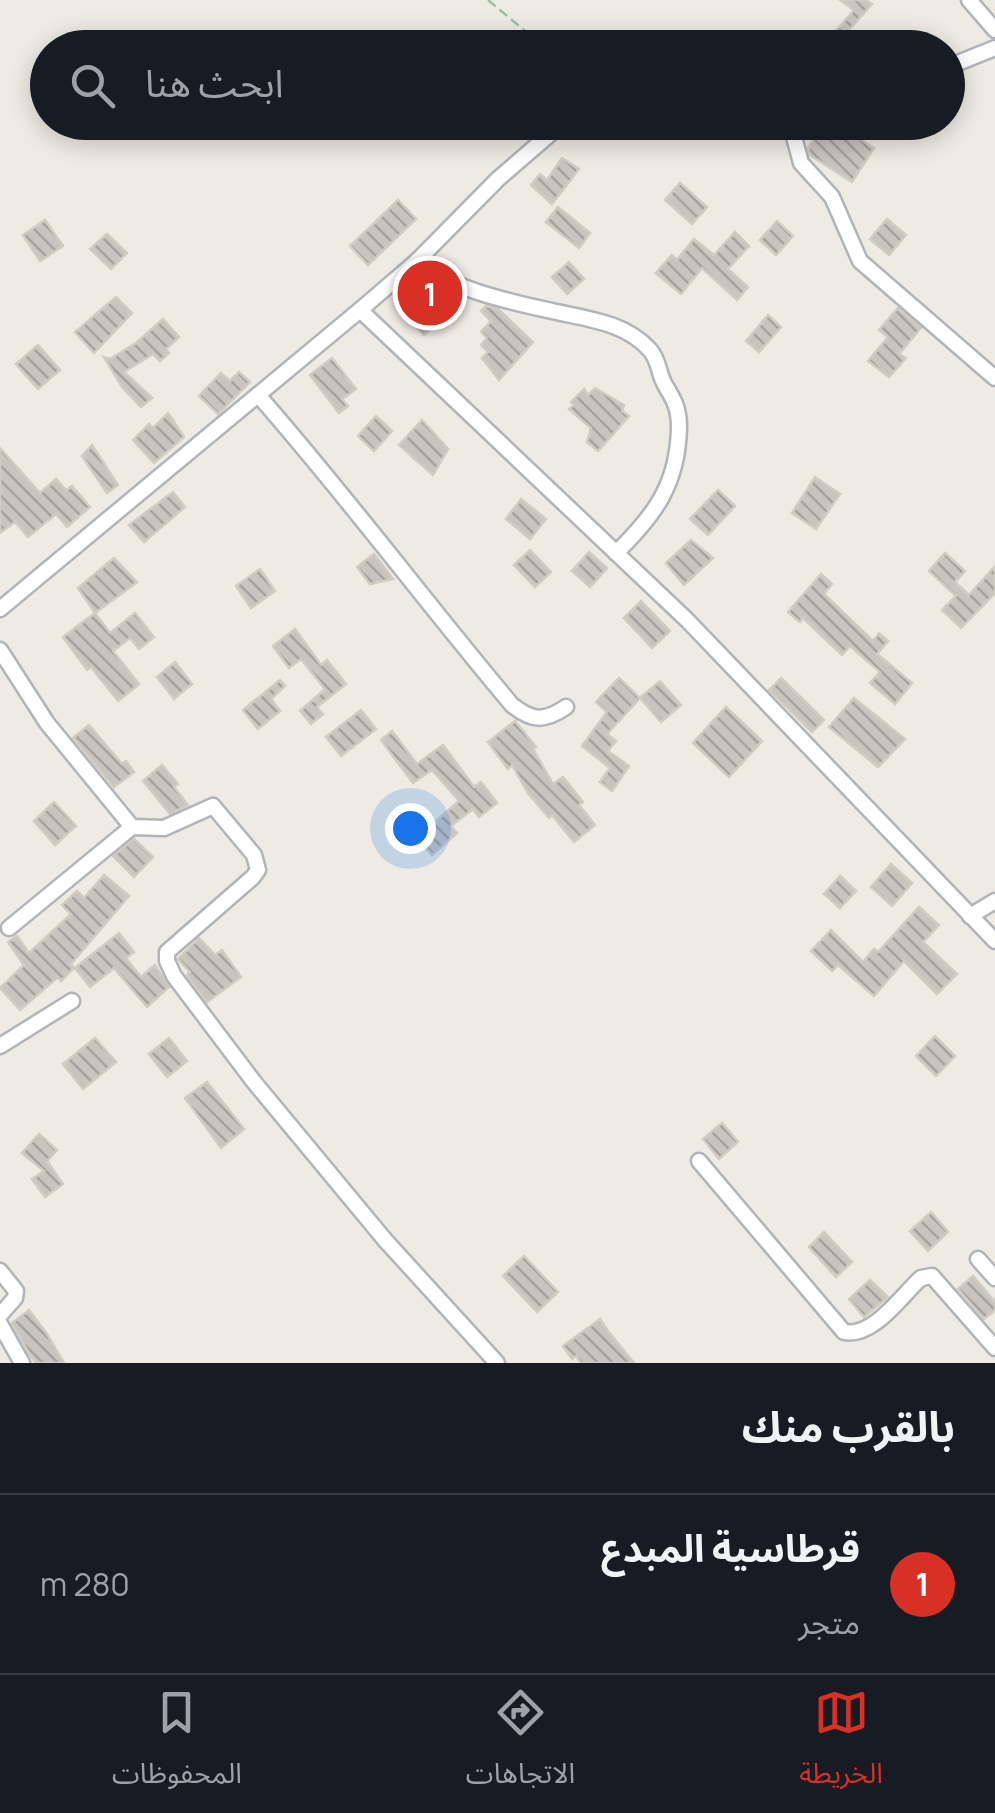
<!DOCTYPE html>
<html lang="ar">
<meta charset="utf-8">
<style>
:root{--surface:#171b24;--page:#242831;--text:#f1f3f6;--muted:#9ea1a6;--line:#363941;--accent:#d93025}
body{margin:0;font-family:Manrope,"Noto Sans Arabic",sans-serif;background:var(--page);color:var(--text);direction:rtl}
.you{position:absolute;left:410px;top:828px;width:35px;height:35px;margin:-25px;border:8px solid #fff;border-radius:50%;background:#1a73e8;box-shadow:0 0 0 15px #1a73e833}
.badge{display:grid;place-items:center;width:65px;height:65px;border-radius:50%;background:var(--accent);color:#fff;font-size:32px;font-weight:700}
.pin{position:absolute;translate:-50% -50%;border:5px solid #fff;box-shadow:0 2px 10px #0006}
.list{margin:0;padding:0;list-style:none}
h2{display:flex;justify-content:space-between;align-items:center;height:130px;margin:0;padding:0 40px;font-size:42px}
h2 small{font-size:32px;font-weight:400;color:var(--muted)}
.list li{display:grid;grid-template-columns:65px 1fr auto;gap:30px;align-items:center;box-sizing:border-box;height:180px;padding:0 40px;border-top:2px solid var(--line)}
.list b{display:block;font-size:38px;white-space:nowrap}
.list p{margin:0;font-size:32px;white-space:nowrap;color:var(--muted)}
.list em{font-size:32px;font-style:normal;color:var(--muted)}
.icon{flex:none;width:55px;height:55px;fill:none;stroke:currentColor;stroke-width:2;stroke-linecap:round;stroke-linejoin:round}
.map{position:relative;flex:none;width:995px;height:1363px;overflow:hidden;direction:ltr}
.search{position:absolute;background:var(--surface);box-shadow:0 5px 25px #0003;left:30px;right:30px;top:30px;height:110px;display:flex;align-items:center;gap:25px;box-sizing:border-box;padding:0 35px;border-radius:55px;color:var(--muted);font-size:38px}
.sheet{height:310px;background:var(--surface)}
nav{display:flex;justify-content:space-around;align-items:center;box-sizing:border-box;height:140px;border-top:2px solid var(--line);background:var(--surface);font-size:28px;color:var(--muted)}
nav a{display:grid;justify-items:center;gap:5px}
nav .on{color:var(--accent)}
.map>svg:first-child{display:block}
.building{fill:url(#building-back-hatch);stroke:#d1ccc2;stroke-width:2.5}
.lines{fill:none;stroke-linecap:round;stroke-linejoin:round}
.minor-casing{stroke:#b1b4b8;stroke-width:19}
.path{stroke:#99c1a4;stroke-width:2.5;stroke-dasharray:10 5;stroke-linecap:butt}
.minor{stroke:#fff;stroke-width:14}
</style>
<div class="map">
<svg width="995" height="1363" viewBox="0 0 995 1363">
<defs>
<pattern id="building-back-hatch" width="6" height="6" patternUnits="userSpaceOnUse" patternTransform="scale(2.5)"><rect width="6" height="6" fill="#c8c5c0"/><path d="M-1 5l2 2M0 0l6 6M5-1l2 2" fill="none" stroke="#a5a3a0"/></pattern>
</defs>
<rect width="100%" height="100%" fill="#edebe3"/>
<g class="building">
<path d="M840,0H866L872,4L833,48L826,42L854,10Z"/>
<path d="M824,122H834L874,148L852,182L810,155L808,148Z"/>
<path d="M562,158L579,169L552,204L531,185L540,174L547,180Z"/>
<path d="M680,183L707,207L692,224L665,200Z"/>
<path d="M398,200L416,219L368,265L350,246Z"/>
<path d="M558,207L590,233L579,248L546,222Z"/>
<path d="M887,219L906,235L889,255L870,239Z"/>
<path d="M45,220L63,246L40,261L23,235Z"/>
<path d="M777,221L793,236L776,255L760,240Z"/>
<path d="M735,232L749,246L728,269L748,287L737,300L702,268L681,294L656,273L672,255L677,260L694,239L714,255Z"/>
<path d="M107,234L127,253L111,269L90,249Z"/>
<path d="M569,262L584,279L567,294L552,277Z"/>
<path d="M434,285L452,293L430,314L438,322L424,335L404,314Z"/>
<path d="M116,297L132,313L94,353L75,332Z"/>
<path d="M486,306L498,309L533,342L499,380L482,358L488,352L481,345L487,338L481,332L491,321L481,311Z"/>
<path d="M898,308L921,328L899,354L906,358L889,377L868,361L888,337L879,330Z"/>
<path d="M768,315L781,327L759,352L746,341Z"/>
<path d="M163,319L179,337L166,349L169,353L160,361L153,354L124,372L152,398L141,407L122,387L104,357L110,359L136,343Z"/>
<path d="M38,345L60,370L38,389L16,364Z"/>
<path d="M332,358L356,389L342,399L348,406L339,413L310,375Z"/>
<path d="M239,372L250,382L218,414L199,396L221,373L230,381Z"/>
<path d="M595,388L624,405L622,411L629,416L598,451L587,442L591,428L569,409L574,405L571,402L584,389L588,395Z"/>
<path d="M168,413L184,437L154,463L133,440L149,424L153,428Z"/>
<path d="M376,416L392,431L374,451L358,436Z"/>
<path d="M422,420L448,449L433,475L399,445Z"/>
<path d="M92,445L118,485L107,493L82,456Z"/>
<path d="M0,448L40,493L56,479L66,490L72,486L90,507L67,527L56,514L28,537L15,522L0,533Z"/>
<path d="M815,477L840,494L816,529L792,513Z"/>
<path d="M718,490L735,506L708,535L690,519Z"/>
<path d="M173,492L185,507L144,542L129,525Z"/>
<path d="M521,499L546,519L530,539L506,519Z"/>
<path d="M691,540L713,558L684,585L666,563Z"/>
<path d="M530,550L551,572L535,587L514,565Z"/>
<path d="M589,552L607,568L590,587L572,571Z"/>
<path d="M945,553L965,571L955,582L969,595L995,566V593L961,628L942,610L956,596L929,571Z"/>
<path d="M374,554L393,579L370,584L357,567Z"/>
<path d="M114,558L137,582L95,613L78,588Z"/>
<path d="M260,569L275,591L251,608L236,586Z"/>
<path d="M821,574L832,584L824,594L873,641L879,633L888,641L877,654L912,683L895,704L870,683L880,672L850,646L842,655L803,618L800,622L788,612Z"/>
<path d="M641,601L670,631L652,648L624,618Z"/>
<path d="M95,613L110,633L135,613L154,637L139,649L130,638L113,651L139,684L118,701L91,667L87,670L63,637Z"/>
<path d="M295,629L321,665L327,660L346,684L317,707L323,714L311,724L300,711L325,689L301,659L289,668L273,646Z"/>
<path d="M175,662L192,684L174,699L157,677Z"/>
<path d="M619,678L640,698L607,734L616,741L608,751L629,766L612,791L600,782L610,768L582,746L607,712L596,702Z"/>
<path d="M781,678L824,720L812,732L769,690Z"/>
<path d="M280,680L285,686L271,699L280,711L258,729L243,710Z"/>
<path d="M660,681L681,705L661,722L640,698Z"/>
<path d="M854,698L905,739L878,767L829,727Z"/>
<path d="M726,707L762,741L729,777L693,743Z"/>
<path d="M361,710L376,729L341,756L326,737Z"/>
<path d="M515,721L536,747L533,749L553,784L563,777L583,802L579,805L595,825L574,842L552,815L549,818L528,793L512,765L508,769L488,742Z"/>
<path d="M89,725L122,764L126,761L134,772L114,787L73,738Z"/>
<path d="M392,731L417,764L443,745L474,787L481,782L497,803L479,817L473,809L451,826L457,833L432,855L417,837L459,801L432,770L413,783L381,740Z"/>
<path d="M162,765L178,784L174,787L188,805L170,814L143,781Z"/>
<path d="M54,802L76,826L55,845L34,821Z"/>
<path d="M134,839L153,857L134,877L113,856Z"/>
<path d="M891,864L912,883L892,906L871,887Z"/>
<path d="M104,875L129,896L71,964L74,968L61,981L58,977L20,1010L0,988L24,965L8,942L17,936L29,953L71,914L62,905L77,891L84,898Z"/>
<path d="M840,876L856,891L840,908L824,894Z"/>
<path d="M919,907L939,925L923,942L957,974L937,994L904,961L874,996L838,965L832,971L811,951L831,930L863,962L874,949L878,952Z"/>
<path d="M119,933L134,952L126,958L141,977L155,965L169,987L147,1007L114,968L90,987L75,968Z"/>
<path d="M199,938L215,955L222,950L241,977L207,1002L187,975L190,972L178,959Z"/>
<path d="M935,1036L955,1056L936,1076L916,1056Z"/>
<path d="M95,1038L116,1062L83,1089L63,1064Z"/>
<path d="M169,1038L187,1061L167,1077L149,1054Z"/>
<path d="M207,1082L244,1129L221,1148L185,1098Z"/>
<path d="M722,1123L738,1142L719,1159L703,1139Z"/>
<path d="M39,1134L57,1150L47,1161L63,1184L45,1197L32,1179L44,1171L22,1153Z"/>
<path d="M931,1212L948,1232L928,1251L910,1231Z"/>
<path d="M824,1232L852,1262L836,1277L809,1247Z"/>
<path d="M524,1256L558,1292L537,1312L503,1276Z"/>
<path d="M973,1276L995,1302V1310L984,1319L958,1289Z"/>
<path d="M870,1280L888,1297L864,1317L849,1299Z"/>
<path d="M29,1310L47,1334L64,1363H36L30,1355L12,1323Z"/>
<path d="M600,1319L608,1331L634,1363H581L576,1356L572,1359L563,1346Z"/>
</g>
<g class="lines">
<g class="minor-casing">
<g id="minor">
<path d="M969,0L995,30"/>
<path d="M948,67L995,48"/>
<path d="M790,122L801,163L832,197L860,261L995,378"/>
<path d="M417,261C453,290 507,301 552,311C587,319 625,322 650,350C660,362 658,373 665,385C674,400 679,408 679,427C678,484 655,515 616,553"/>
<path d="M360,310L687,620L995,941"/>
<path d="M258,395C346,495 426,603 512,705C532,721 544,722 566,707"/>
<path d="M0,609L360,310L417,261L498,179L564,122"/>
<path d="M0,650L47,723L132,827L164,828L213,806L254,855L258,870L253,877L167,952V961L174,976L254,1082L385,1240L497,1363"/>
<path d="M970,916L995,901"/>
<path d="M9,928L132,827"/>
<path d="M0,1046L72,1001"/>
<path d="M699,1161L844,1332C873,1338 901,1296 921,1278L932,1276L995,1348"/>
<path d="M978,1259L995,1278"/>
<path d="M0,1271L16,1291L15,1298L0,1315"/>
<path d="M0,1324L22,1363"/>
</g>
</g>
<path class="path" d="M488,0L530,35L558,48"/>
<use href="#minor" class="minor"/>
</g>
</svg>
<div class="you"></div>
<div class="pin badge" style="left:430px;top:293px">1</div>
<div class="search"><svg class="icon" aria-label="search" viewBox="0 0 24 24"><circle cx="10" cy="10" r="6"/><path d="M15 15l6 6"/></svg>ابحث هنا</div>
</div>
<section class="sheet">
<h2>بالقرب منك<small></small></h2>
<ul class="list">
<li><span class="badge">1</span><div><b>قرطاسية المبدع</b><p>متجر</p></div><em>280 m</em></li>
</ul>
</section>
<nav>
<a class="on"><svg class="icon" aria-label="map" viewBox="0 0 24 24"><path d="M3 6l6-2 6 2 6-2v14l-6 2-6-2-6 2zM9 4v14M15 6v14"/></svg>الخريطة</a>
<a><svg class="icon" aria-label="directions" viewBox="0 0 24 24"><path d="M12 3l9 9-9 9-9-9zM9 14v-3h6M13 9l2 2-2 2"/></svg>الاتجاهات</a>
<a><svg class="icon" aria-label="saved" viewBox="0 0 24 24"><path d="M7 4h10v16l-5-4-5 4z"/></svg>المحفوظات</a>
</nav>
